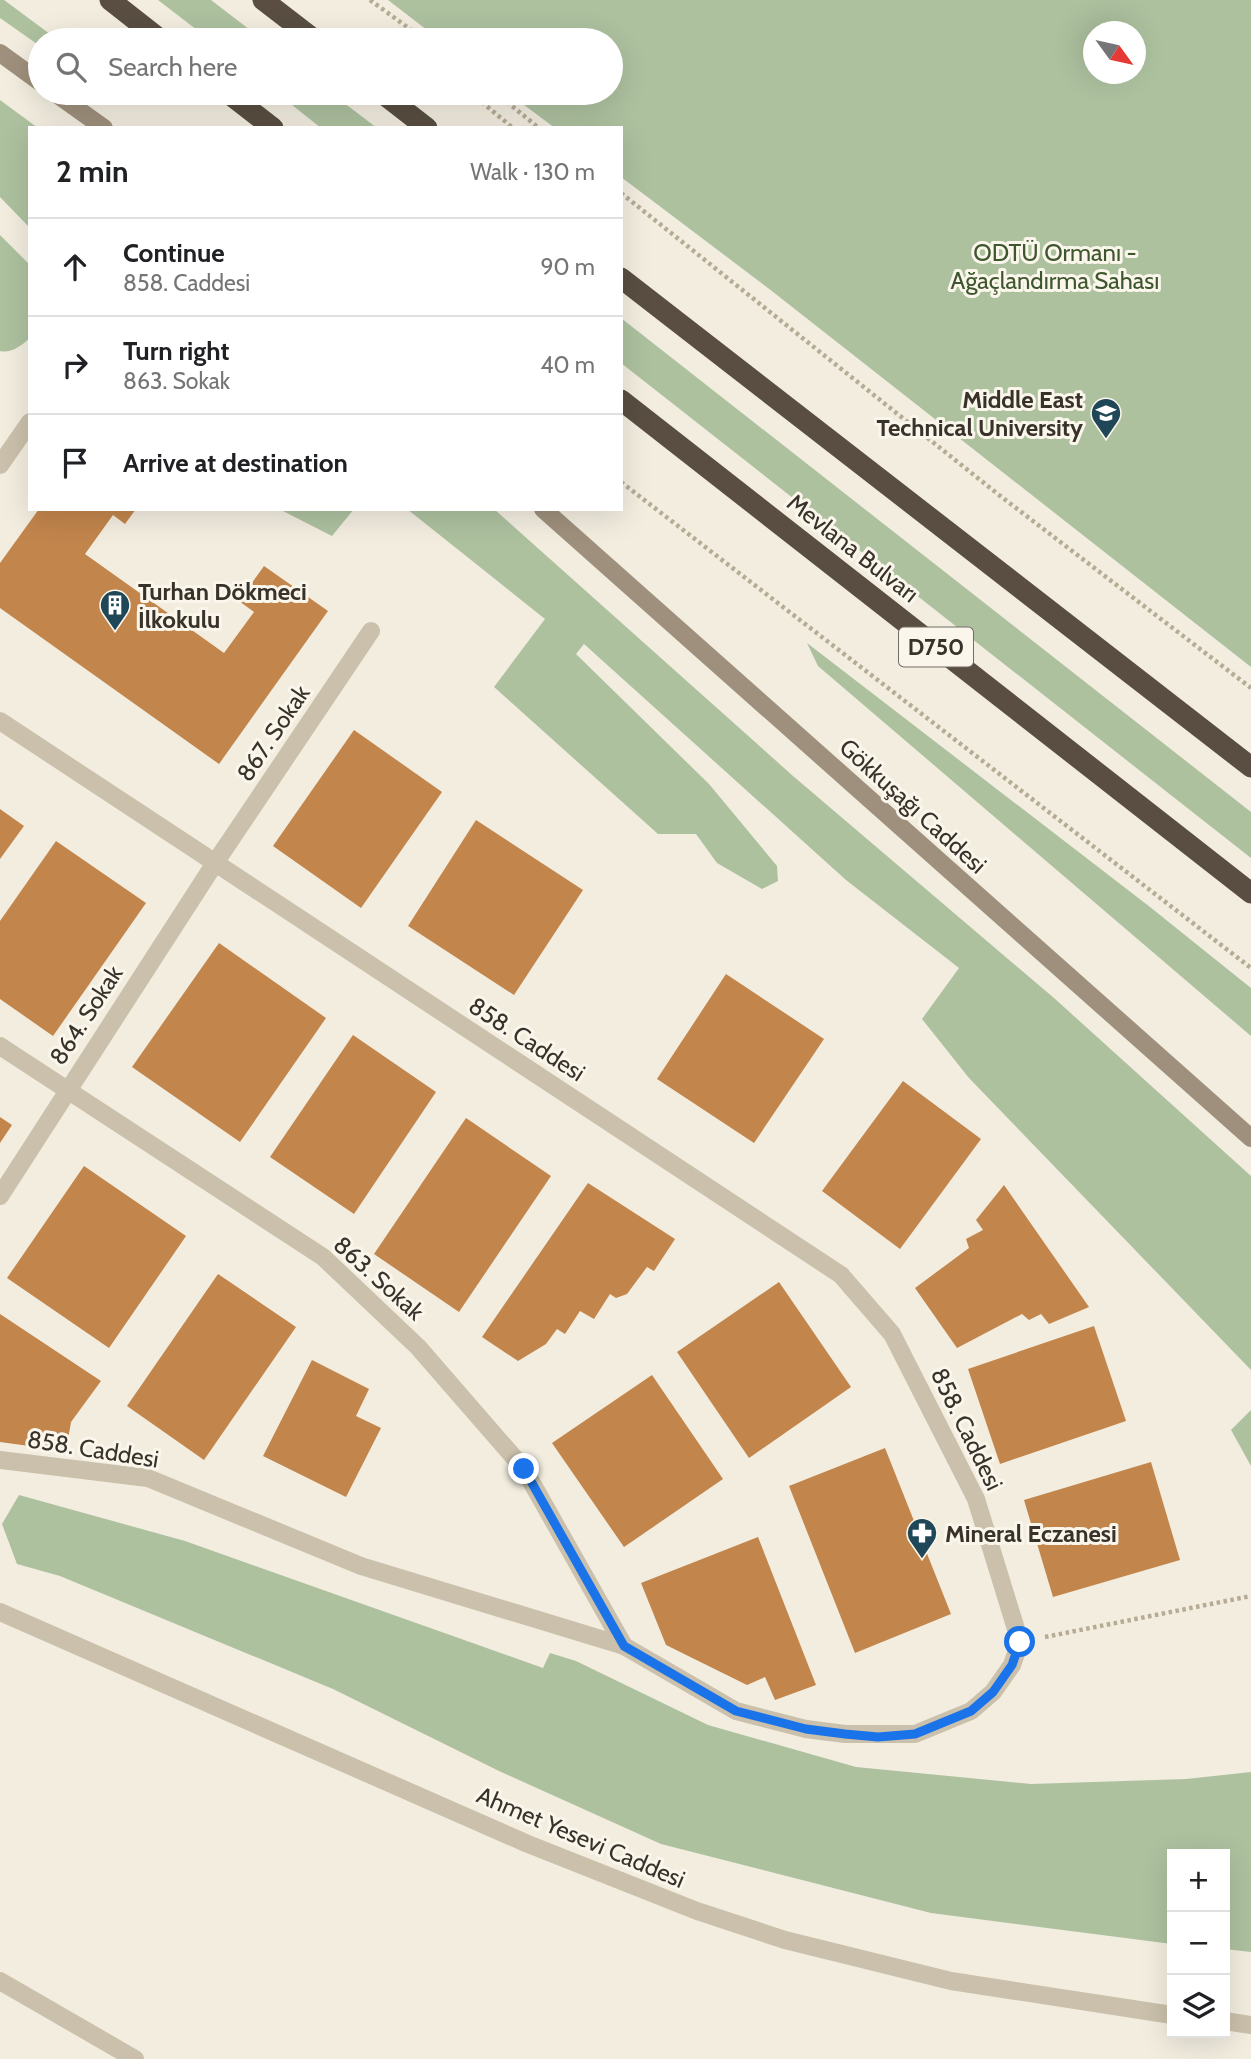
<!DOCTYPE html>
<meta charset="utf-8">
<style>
:root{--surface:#fff;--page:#f6f6f6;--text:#202124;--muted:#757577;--line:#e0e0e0}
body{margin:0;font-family:Cabin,sans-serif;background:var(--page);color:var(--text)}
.controls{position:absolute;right:21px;bottom:21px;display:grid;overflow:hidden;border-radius:0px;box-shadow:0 7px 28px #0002}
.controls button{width:63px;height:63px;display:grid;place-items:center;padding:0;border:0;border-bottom:2px solid var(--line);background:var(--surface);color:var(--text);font:35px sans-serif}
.compass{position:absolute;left:1083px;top:21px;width:63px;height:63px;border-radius:50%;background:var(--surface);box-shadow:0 7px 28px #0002;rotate:123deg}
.stop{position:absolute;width:21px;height:21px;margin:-16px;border:5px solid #1a73e8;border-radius:50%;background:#fff}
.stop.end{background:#1a73e8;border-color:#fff;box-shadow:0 2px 7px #0008}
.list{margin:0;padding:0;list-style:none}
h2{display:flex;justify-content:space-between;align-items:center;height:91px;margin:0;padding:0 28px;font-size:30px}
h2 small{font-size:23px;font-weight:400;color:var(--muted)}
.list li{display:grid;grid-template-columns:46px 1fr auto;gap:21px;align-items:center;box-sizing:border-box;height:98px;padding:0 28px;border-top:2px solid var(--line)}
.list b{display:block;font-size:26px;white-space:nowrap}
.list p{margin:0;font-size:23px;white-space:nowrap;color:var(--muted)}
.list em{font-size:23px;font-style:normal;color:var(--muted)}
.icon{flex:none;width:38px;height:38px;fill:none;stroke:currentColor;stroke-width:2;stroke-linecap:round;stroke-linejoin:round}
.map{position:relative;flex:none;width:1251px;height:2059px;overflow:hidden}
.search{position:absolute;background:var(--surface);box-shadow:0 7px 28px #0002;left:28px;top:28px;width:595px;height:77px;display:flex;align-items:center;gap:18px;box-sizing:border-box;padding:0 24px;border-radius:38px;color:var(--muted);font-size:26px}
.panel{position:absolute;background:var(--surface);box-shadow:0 7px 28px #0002;left:28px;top:126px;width:595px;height:385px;border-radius:0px}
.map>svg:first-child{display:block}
.green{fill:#adc19f;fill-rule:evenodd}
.building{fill:#c2854c}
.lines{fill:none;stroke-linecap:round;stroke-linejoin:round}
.path{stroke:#b6ab95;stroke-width:4.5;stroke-dasharray:3.5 3.5;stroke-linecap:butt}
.street{stroke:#cac0ab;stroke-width:18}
.secondary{stroke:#9e907c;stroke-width:18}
.highway{stroke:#594e41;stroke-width:21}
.route{stroke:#1a73e8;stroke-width:9}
.labels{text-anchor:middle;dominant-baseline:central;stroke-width:6;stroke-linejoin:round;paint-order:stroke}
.shield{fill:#faf6eb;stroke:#726d64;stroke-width:2}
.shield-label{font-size:23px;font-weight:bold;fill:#38322a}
.park-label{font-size:24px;fill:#3e562e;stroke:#faf6eb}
.poi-label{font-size:24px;font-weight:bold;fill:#38322a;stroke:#faf6eb;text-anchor:start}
.street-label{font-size:24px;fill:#38322a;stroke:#faf6eb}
</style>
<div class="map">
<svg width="1251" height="2059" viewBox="0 0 1251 2059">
<rect width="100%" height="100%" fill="#f2eddf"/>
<g class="green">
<path d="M0,0H4L58,40H40V46L0,18Z"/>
<path d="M158,0H211L263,40H210Z"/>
<path d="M388,0H1251V667L768,288L621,177V128H555L508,93H611V40H440ZM1094,32H1136V74H1094Z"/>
<path d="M277,93H331L377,128H321Z"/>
<path d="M0,100L38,128H30V228L0,197Z"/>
<path d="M0,235L30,265V338C22,345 11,354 0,351Z"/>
<path d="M621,318L1251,812V858L621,363Z"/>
<path d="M279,509H354L332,536Z"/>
<path d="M407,509H494L793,776L1054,998L1251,1176V1370L969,1078L922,1019L959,968L846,880L584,644L576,654L709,784L777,866L778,881L762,889L717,863L696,834H658L494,687L545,619Z"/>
<path d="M807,643L1150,907L1251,988V1036L818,666Z"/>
<path d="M1251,1410V1466L1231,1430Z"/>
<path d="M19,1495L185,1541L543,1668L550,1653L576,1661L708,1725L856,1767L1031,1784L1186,1779L1251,1772V1952L1225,1949V1854H1172V1944L931,1913L661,1844L499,1771L333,1689L60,1576L17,1564L2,1524Z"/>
</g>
<g class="building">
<path d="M39,509H136L125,524L113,515L85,554L224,653L254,612L239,601L264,566L328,611L219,764L0,608V563Z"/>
<path d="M354,730L442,792L361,908L273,846Z"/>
<path d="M0,809L24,826L0,859Z"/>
<path d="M476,820L583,890L514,995L408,926Z"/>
<path d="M56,841L146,903L53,1036L0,999V921Z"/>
<path d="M219,943L326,1018L240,1142L132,1067Z"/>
<path d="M726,974L824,1039L754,1143L657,1079Z"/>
<path d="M353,1035L436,1092L354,1214L270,1157Z"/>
<path d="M903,1081L981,1139L900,1249L822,1191Z"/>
<path d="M0,1117L12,1125L0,1143Z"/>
<path d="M466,1118L551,1176L459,1312L374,1254Z"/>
<path d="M84,1166L186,1236L109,1348L7,1278Z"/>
<path d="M588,1183L675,1239L654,1271L647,1267L627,1294L616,1298L610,1294L594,1319L580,1311L565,1334L557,1329L546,1344L518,1361L482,1337Z"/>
<path d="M1004,1185L1089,1307L1049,1324L1041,1314L1029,1320L1022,1314L957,1348L915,1288L969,1248L966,1239L983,1230L976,1220Z"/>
<path d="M218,1274L296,1327L204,1460L127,1406Z"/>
<path d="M779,1282L851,1387L749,1458L677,1352Z"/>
<path d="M0,1314L101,1381L71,1422L66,1451L0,1442Z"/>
<path d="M1094,1326L1126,1421L1000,1464L968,1369Z"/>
<path d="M312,1360L369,1389L356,1416L381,1428L346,1497L263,1456Z"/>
<path d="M652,1375L723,1479L624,1547L552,1443Z"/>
<path d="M885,1448L951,1614L855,1653L789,1486Z"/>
<path d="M1151,1462L1180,1560L1053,1597L1024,1500Z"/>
<path d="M758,1537L816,1685L775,1700L765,1677L747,1685L666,1645L641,1583Z"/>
</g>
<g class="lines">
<g class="path">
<path d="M370,0L425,40"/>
<path d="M471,93L513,128"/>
<path d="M496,93L539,128"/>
<path d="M621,193L999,495L1251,688"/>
<path d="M621,482L1251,968"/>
<path d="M1045,1637L1251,1596"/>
</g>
<g class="street">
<path d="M0,465L30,422"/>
<path d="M0,721L841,1275L892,1334L976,1499L1020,1642L1012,1665L993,1692L971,1711L915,1734H845L806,1729L736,1711L624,1646L361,1566L148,1478L0,1460"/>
<path d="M0,1046L323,1257L418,1347L524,1469L624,1646"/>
<path d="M0,1196L215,863L371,631"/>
<path d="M0,1612L528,1844L697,1911L785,1940L951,1981L1172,2015"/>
<path d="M0,1981L135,2059"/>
<path d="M1225,2021L1251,2025"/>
</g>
<g class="secondary">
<path d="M0,53L40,82"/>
<path d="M55,93L104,128"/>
<path d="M543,509L1251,1138"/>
</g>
<g class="highway">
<path d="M110,0L161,40"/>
<path d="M263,0L315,40"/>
<path d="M228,93L273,128"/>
<path d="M382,93L427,128"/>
<path d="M621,278L1251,767"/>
<path d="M621,400L1251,893"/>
</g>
</g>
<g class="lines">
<path class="route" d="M524,1469L624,1646L736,1711L806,1729L845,1734L878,1737L915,1734L971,1711L993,1692L1012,1665L1020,1642"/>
</g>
<defs>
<g id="university-pin" transform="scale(1.575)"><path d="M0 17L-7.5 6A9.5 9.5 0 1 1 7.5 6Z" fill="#204758" stroke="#faf6eb"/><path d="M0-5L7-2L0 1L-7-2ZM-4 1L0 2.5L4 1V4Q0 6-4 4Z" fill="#fff"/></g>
<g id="building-pin" transform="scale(1.575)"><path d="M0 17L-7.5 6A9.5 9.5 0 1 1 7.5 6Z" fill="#204758" stroke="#faf6eb"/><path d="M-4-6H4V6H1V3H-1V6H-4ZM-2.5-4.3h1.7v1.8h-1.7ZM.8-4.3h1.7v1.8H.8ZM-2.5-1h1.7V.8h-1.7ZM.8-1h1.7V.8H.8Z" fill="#fff"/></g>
<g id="pharmacy-pin" transform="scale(1.575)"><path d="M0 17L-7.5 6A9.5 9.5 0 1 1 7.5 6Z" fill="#204758" stroke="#faf6eb"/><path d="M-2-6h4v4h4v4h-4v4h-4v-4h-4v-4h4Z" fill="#fff"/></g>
</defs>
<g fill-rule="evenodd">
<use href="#university-pin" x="1106" y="413"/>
<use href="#building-pin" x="115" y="605"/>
<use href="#pharmacy-pin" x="922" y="1533"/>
</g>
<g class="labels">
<rect class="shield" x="899" y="627.5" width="74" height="39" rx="5"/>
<g class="shield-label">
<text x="936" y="647">D750</text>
</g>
<g class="park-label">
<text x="1055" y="252">ODTÜ Ormanı -<tspan x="1055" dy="28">Ağaçlandırma Sahası</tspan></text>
</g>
<g class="poi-label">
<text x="1083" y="399" text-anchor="end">Middle East<tspan x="1083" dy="28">Technical University</tspan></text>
<text x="138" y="591">Turhan Dökmeci<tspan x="138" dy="28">İlkokulu</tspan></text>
<text x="945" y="1533">Mineral Eczanesi</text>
</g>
<g class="street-label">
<text transform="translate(853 548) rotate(38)">Mevlana Bulvarı</text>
<text transform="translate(273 733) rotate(-56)">867. Sokak</text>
<text transform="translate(913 806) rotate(42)">Gökkuşağı Caddesi</text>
<text transform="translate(86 1015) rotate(-57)">864. Sokak</text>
<text transform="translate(527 1039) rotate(33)">858. Caddesi</text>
<text transform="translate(379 1278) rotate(42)">863. Sokak</text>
<text transform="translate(967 1429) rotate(64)">858. Caddesi</text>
<text transform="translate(93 1449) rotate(9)">858. Caddesi</text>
<text transform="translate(581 1837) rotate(23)">Ahmet Yesevi Caddesi</text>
</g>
</g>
</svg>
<div class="controls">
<button>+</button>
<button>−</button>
<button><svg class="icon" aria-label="layers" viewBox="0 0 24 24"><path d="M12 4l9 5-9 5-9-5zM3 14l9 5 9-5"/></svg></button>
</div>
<svg class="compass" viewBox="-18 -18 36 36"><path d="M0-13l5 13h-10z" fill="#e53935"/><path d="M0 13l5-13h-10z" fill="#757577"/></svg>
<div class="stop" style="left:1020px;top:1642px"></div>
<div class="stop end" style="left:524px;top:1469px"></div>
<div class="search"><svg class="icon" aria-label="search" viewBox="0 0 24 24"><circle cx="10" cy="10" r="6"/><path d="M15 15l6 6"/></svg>Search here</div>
<section class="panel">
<h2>2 min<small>Walk · 130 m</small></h2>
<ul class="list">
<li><svg class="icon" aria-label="ahead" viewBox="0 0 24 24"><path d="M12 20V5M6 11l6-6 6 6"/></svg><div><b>Continue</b><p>858. Caddesi</p></div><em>90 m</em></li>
<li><svg class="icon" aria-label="right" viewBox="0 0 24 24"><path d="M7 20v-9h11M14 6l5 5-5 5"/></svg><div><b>Turn right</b><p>863. Sokak</p></div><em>40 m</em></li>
<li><svg class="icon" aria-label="arrive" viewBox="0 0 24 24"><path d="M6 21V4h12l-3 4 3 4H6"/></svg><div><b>Arrive at destination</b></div></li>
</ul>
</section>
</div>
